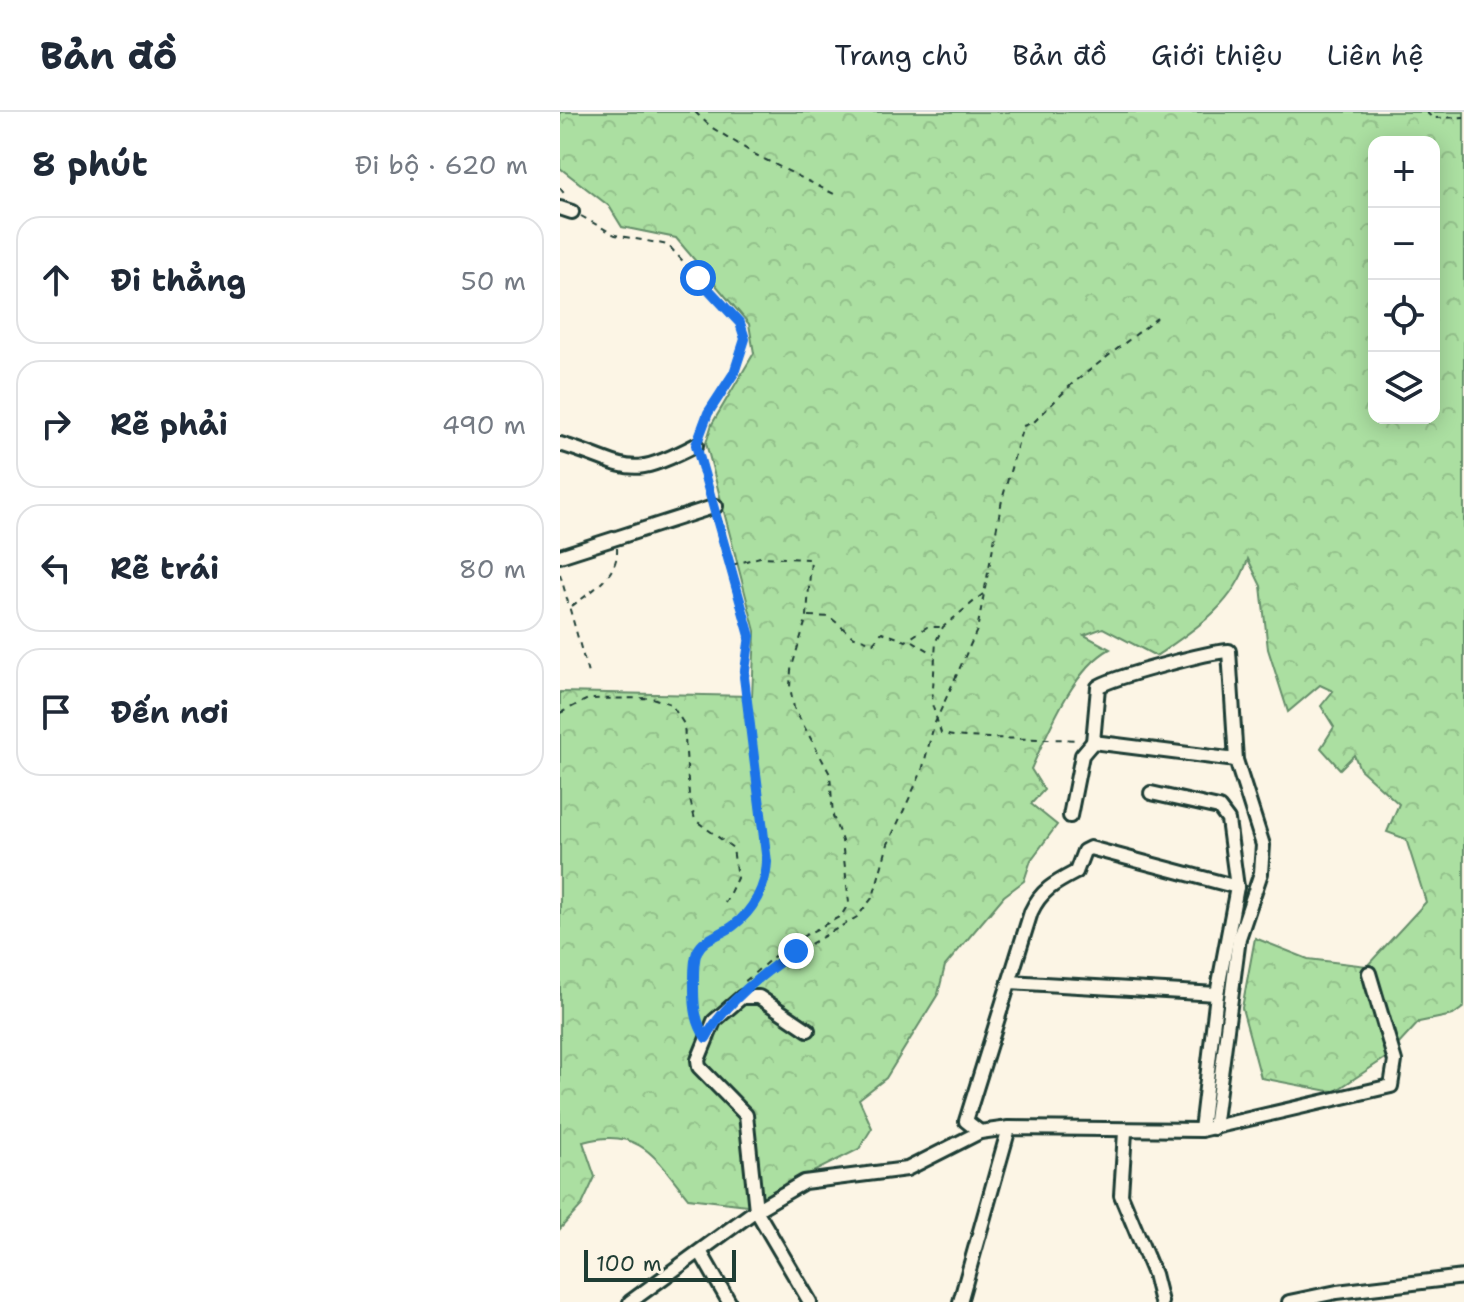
<!DOCTYPE html>
<html lang="vi">
<meta charset="utf-8">
<style>
:root{--surface:#fff;--page:#f6f6f7;--text:#1f2937;--muted:#747a83;--line:#e0e1e3}
body{margin:0;font-family:"Shantell Sans",sans-serif;background:var(--page);color:var(--text)}
.controls{position:absolute;right:24px;top:24px;display:grid;overflow:hidden;border-radius:16px;box-shadow:0 4px 20px #0003}
.controls button{width:72px;height:72px;display:grid;place-items:center;padding:0;border:0;border-bottom:2px solid var(--line);background:var(--surface);color:var(--text);font:40px sans-serif}
.scale{position:absolute;left:24px;bottom:20px;width:152px;box-sizing:border-box;padding-left:8px;border:4px solid #1f3d34;border-top:0;font-size:22px;line-height:28px;white-space:nowrap;color:#1f3d34;-webkit-text-stroke:6px #fcf5e5;paint-order:stroke}
.stop{position:absolute;width:24px;height:24px;margin:-18px;border:6px solid #1a73e8;border-radius:50%;background:#fff}
.stop.end{background:#1a73e8;border-color:#fff;box-shadow:0 2px 8px #0008}
.list{margin:0;padding:0;list-style:none}
h2{display:flex;justify-content:space-between;align-items:center;height:104px;margin:0;padding:0 32px;font-size:34px}
h2 small{font-size:26px;font-weight:400;color:var(--muted)}
.list li{display:grid;grid-template-columns:52px 1fr auto;gap:24px;align-items:center;box-sizing:border-box;height:128px;margin:0 16px 16px;padding:0 16px;border:2px solid var(--line);border-radius:24px}
.list b{display:block;font-size:30px;white-space:nowrap}
.list em{font-size:26px;font-style:normal;color:var(--muted)}
.icon{flex:none;width:44px;height:44px;fill:none;stroke:currentColor;stroke-width:2;stroke-linecap:round;stroke-linejoin:round}
.map{position:relative;flex:none;width:904px;height:1190px;overflow:hidden}
header{display:flex;align-items:center;gap:48px;box-sizing:border-box;height:112px;padding:0 40px;background:var(--surface);border-bottom:2px solid var(--line)}
header strong{font-size:38px}
nav{display:flex;gap:44px;margin-inline-start:auto;font-size:28px}
main{display:flex}
aside{flex:1;background:var(--surface)}
.map>svg:first-child{display:block}
.forest{fill:url(#forest-crowns);stroke:#658e6a;stroke-width:2;fill-rule:evenodd}
.lines{fill:none;stroke-linecap:round;stroke-linejoin:round}
.minor-casing{stroke:#1f3d34;stroke-width:18}
.path{stroke:#1f3d34;stroke-width:2;stroke-dasharray:6 6;stroke-linecap:butt}
.minor{stroke:#fcf5e5;stroke-width:12}
.route{stroke:#1a73e8;stroke-width:10}
</style>
<header>
<strong>Bản đồ</strong>
<nav><a>Trang chủ</a><a>Bản đồ</a><a>Giới thiệu</a><a>Liên hệ</a></nav>
</header>
<main>
<aside>
<h2>8 phút<small>Đi bộ · 620 m</small></h2>
<ul class="list">
<li><svg class="icon" aria-label="ahead" viewBox="0 0 24 24"><path d="M12 20V5M6 11l6-6 6 6"/></svg><div><b>Đi thẳng</b></div><em>50 m</em></li>
<li><svg class="icon" aria-label="right" viewBox="0 0 24 24"><path d="M7 20v-9h11M14 6l5 5-5 5"/></svg><div><b>Rẽ phải</b></div><em>490 m</em></li>
<li><svg class="icon" aria-label="left" viewBox="0 0 24 24"><path d="M17 20v-9H6M10 6l-5 5 5 5"/></svg><div><b>Rẽ trái</b></div><em>80 m</em></li>
<li><svg class="icon" aria-label="arrive" viewBox="0 0 24 24"><path d="M6 21V4h12l-3 4 3 4H6"/></svg><div><b>Đến nơi</b></div></li>
</ul>
</aside>
<div class="map">
<svg width="904" height="1190" viewBox="0 0 904 1190">
<defs>
<pattern id="forest-crowns" width="20" height="18" patternUnits="userSpaceOnUse" patternTransform="scale(2)"><rect width="20" height="18" fill="#abdfa1"/><path d="M2 6a3 3 0 1 1 6 0M12 15a3 3 0 1 1 6 0" fill="none" stroke="#93c08b"/></pattern>
</defs>
<rect width="100%" height="100%" fill="#fcf5e5"/>
<filter id="ink" filterUnits="userSpaceOnUse"><feTurbulence type="fractalNoise" baseFrequency=".0125" numOctaves="2"/><feDisplacementMap in="SourceGraphic" scale="16" xChannelSelector="R" yChannelSelector="G"/><feConvolveMatrix kernelMatrix="1 2 1 2 8 2 1 2 1" color-interpolation-filters="sRGB"/></filter>
<g filter="url(#ink)">
<path class="forest" d="M0,0H904V895L893,903L859,910L827,945L774,980L701,966L682,896L695,826L748,847L807,854L866,790L846,727L827,720L839,692L800,657L794,643L780,657L761,636L774,615L761,594L773,579L760,573L728,600L708,537L701,474L688,447C673,494 635,517 596,544L543,516L524,523L550,537C513,557 488,620 471,657L484,678L471,692L497,713L471,748L464,769L444,784L385,854L378,882L326,966L299,987L312,1016L299,1037L187,1093L128,1086C96,1046 80,1014 23,1030L35,1065L22,1093L0,1117V580L192,584L195,519L146,331L152,312L194,241L189,212L116,126L62,115L49,94L0,56ZM814,30H874V306H814Z"/>
<g class="lines">
<g class="minor-casing">
<g id="minor">
<path d="M0,96L12,100"/>
<path d="M0,332C69,352 64,371 136,333"/>
<path d="M0,444L156,394"/>
<path d="M591,681L659,696L668,708L677,775"/>
<path d="M510,704L522,643L533,630"/>
<path d="M449,870L657,882"/>
<path d="M248,918L199,885H182L154,909L138,948L139,955L186,1003L196,1098L250,1190"/>
<path d="M654,1016L679,826L701,761L703,733L676,648L669,539C651,539 550,566 538,575L533,630L676,648"/>
<path d="M420,1020L406,1009L471,800C481,778 495,771 516,760L524,739L530,736L677,775L657,882L641,1018"/>
<path d="M565,1020L561,1083L594,1162L601,1190"/>
<path d="M141,1141L169,1190"/>
<path d="M70,1190L196,1098L244,1070L347,1057L420,1020L449,1016"/>
<path d="M400,1190L449,1016L641,1018L831,974L835,949L809,861"/>
<path d="M729,1190L777,1180L904,1165"/>
</g>
</g>
<g class="path">
<path d="M135,0L151,15L196,43L278,84"/>
<path d="M866,0L873,6L904,5"/>
<path d="M0,76L6,84"/>
<path d="M21,104L55,123L108,133L180,211C193,250 154,285 140,321"/>
<path d="M139,342L152,382"/>
<path d="M172,453L200,445L251,447L247,504L231,558L230,575L234,596L270,662L273,704L282,729L289,791L281,804L227,833L182,872"/>
<path d="M0,462L29,565"/>
<path d="M423,482L383,515L376,529L372,592L381,621C390,628 497,626 519,628"/>
<path d="M12,494C32,479 59,463 57,436"/>
<path d="M249,504L270,505L292,524L313,531L322,520L346,529L367,515H381"/>
<path d="M353,529L374,542"/>
<path d="M0,601L28,587L92,586L111,592L124,612L129,683L135,708L173,736L177,766L165,791"/>
<path d="M192,873L214,853L297,805L313,785L328,732L362,659L374,613L417,518L442,388L463,314L474,310L512,272L597,206"/>
<path d="M139,915L134,883L137,839L148,827L172,815L186,801L207,766L203,698L184,565L190,524L158,403"/>
</g>
<use href="#minor" class="minor"/>
</g>
</g>
<g class="lines" filter="url(#ink)">
<path class="route" d="M138,166L180,211L185,227L174,261L148,301L136,333L190,524L184,565L207,750C206,775 193,799 173,814C161,823 144,825 137,840C133,850 134,866 134,878C134,896 136,911 146,926C163,893 205,859 236,839"/>
</g>
</svg>
<div class="controls">
<button>+</button>
<button>−</button>
<button><svg class="icon" aria-label="locate" viewBox="0 0 24 24"><circle cx="12" cy="12" r="6"/><path d="M12 2v4M12 18v4M2 12h4M18 12h4"/></svg></button>
<button><svg class="icon" aria-label="layers" viewBox="0 0 24 24"><path d="M12 4l9 5-9 5-9-5zM3 14l9 5 9-5"/></svg></button>
</div>
<div class="scale">100 m</div>
<div class="stop" style="left:138px;top:166px"></div>
<div class="stop end" style="left:236px;top:839px"></div>
</div>
</main>
